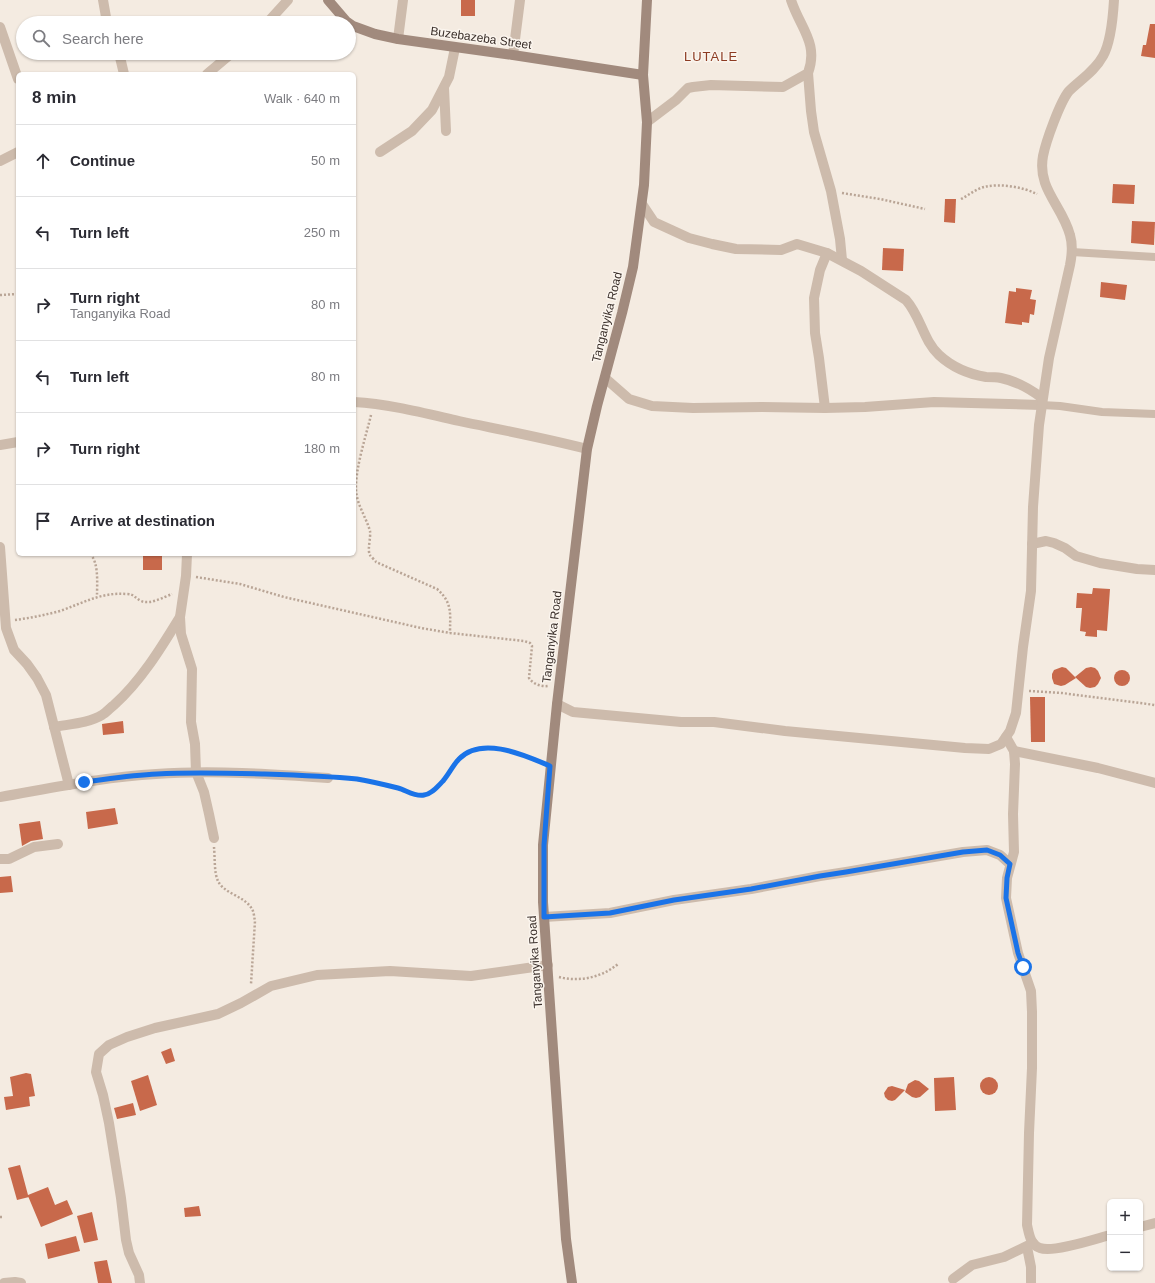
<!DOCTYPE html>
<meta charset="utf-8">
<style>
:root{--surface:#fff;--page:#f7f7f7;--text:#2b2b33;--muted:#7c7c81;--line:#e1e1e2}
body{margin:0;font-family:Helvetica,sans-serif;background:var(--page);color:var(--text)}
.controls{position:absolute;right:12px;bottom:12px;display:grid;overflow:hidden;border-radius:6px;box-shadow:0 1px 3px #0004}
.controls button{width:36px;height:36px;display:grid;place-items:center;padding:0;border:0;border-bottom:1px solid var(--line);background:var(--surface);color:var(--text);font:20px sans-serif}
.stop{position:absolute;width:12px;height:12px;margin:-9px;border:3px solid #1a73e8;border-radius:50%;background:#fff}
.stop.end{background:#1a73e8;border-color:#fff;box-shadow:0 1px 4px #0008}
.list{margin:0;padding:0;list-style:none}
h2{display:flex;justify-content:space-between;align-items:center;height:52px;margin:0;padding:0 16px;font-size:17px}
h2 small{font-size:13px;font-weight:400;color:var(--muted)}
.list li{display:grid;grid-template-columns:26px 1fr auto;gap:12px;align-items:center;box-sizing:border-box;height:72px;padding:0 16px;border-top:1px solid var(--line)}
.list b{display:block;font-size:15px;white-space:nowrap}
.list p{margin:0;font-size:13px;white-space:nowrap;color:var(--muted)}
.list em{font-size:13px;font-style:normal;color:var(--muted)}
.icon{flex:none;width:22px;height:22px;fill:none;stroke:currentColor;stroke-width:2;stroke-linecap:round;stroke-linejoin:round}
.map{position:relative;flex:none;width:1155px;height:1283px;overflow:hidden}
.search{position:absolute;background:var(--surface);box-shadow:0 1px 3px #0004;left:16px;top:16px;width:340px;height:44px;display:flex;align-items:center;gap:10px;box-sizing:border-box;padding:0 14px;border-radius:22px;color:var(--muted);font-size:15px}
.panel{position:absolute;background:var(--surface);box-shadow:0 1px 3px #0004;left:16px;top:72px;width:340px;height:484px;border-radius:6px}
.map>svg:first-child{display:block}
.building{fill:#c8694b}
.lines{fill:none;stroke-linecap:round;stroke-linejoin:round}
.path{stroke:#b9a596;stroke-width:2.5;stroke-dasharray:2 2;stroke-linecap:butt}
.lane{stroke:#cdbbac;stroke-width:8}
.street{stroke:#cdbbac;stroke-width:10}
.secondary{stroke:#a18a7d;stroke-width:10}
.route{stroke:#1a73e8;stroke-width:5}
.labels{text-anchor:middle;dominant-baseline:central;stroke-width:3;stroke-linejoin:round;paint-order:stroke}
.street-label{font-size:12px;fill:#3b302b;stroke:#fbf5ee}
.neighbourhood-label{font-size:13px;letter-spacing:1px;fill:#8c3b22;stroke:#fbf5ee}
</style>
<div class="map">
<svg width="1155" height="1283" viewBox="0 0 1155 1283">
<rect width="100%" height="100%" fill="#f4ebe1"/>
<g class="building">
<rect x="461" y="0" width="14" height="16"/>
<path d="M1150,24H1155V58L1141,56L1143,45H1146Z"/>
<path d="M1113,184L1135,185L1134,204L1112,203Z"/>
<path d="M945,199H956L955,223L944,222Z"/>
<path d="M1132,221L1155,222L1154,245L1131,243Z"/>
<path d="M883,248L904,249L903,271L882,270Z"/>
<path d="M1101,282L1127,285L1125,300L1100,297Z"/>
<path d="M1016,288L1032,290L1030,299L1036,300L1034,315L1030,314L1029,323L1022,322V325L1005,323L1009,291L1016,292Z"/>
<rect x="143" y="554" width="19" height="16"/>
<path d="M1093,588L1110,589L1107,631L1097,630V637L1085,636L1086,632L1080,631L1082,608H1076L1077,593L1092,594Z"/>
<path d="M1062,667L1066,668L1076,678L1065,685L1061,686L1054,684L1052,678V674L1054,670Z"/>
<path d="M1091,667L1095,668L1098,671L1101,678L1098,684L1095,687L1090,688L1086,687L1075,677L1086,668Z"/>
<circle cx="1122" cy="678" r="8"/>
<path d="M1030,697H1045V742H1031Z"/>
<path d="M123,721L124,733L103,735L102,724Z"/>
<path d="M115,808L118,824L88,829L86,812Z"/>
<path d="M40,821L43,839L31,841L22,846L19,824Z"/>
<path d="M11,876L13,892L0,893V877Z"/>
<path d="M171,1048L175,1061L166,1064L161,1052Z"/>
<path d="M26,1073L31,1074L35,1096L29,1097L30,1106L6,1110L4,1097L13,1096L10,1077Z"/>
<path d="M148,1075L157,1105L140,1111L131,1081Z"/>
<path d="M954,1077L956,1110L935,1111L934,1078Z"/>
<circle cx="989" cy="1086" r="9"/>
<path d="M915,1080L919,1081L929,1089L920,1097L916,1098L912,1097L905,1092L908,1084Z"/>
<path d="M892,1086L905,1090L895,1100L892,1101L888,1100L885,1097L884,1093L888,1087Z"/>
<path d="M133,1103L136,1115L117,1119L114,1108Z"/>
<path d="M20,1165L28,1195L48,1187L55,1205L67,1200L73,1214L41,1227L28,1196L29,1197L17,1200L8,1168Z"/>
<path d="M199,1206L201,1216L185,1217L184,1208Z"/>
<path d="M92,1212L98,1240L84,1243L77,1216Z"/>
<path d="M76,1236L80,1251L48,1259L45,1244Z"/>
<path d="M107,1260L112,1283H98L94,1262Z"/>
</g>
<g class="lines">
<g class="path">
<path d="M842,193L880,199L925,209"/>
<path d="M961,199C969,195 976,189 984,187C1000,183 1023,187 1037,194"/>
<path d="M0,295L18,294"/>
<path d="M371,415C366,436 355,469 356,490C357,505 366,517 370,531C371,538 367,550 370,555C371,557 375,560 376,562L437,589C453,603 450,614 450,633"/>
<path d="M90,554C99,562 97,584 97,596"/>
<path d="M196,577L240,584L284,597L421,628L450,633L524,641L530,643L532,646L529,678C533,684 541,687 548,686"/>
<path d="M15,620C30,618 45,615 60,611C83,603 101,592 127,594C134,594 135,598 141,601C150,605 164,597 172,594"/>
<path d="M1029,691L1062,693L1155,705"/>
<path d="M337,778C358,779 378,783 398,788C406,790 415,797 424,795C432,794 436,788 441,783C448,775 452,765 459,758C481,737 517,752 541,762"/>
<path d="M214,847C215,857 214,873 218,881C224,894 245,896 252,909C254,912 254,917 255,921L251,984"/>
<path d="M559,977C579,982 601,978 618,964"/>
<path d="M0,1217H2"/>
</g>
<g class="lane">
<path d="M1072,252L1155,257"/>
<path d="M1041,405L1060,406L1102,412L1155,414"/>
</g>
<g class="street">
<path d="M103,0L106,17L108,23"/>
<path d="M267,23L288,0"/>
<path d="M0,27L18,79"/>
<path d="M398,39L403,0"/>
<path d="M119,53L124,74"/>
<path d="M513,55L520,0"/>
<path d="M808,73L811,111L814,132L831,191L840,239L842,260"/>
<path d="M207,74L232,53"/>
<path d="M444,88L446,131"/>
<path d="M647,122L676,100L688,88L693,87L711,85L783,87L808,73C819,43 800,28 791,0"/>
<path d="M380,152L412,131L432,110L449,77L455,48"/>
<path d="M0,161L18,152"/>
<path d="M642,204L654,222L689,238L712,244L736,249L781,250L797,244L827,253L861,271L906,300C921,317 923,340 939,355C952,367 968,374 986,377C991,377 996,377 1001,378C1016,381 1030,389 1042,398"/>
<path d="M605,378L629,399L652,406L693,408L762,407L825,408L865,407L934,402L1041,405"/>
<path d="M354,402C390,404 424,413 459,421C502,430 545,438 587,449"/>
<path d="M825,408L819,358L815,333L814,298L820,270L827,253"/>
<path d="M0,445L18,442"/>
<path d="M1032,544L1046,541L1054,543L1065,548L1076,556L1100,563L1137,569L1155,570"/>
<path d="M0,547L6,628L14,650L27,664L37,678L46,695L69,785"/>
<path d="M187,554L186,576L180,617L181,634L192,669L191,722L195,744L196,772L204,792L209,814L214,838"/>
<path d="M557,704L573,712L681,722H714L785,731L965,748L989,749L1001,744L1010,731L1016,713L1023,647L1031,591L1033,507L1039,425L1049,358L1070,265C1072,255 1073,245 1070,235C1062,205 1037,189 1043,156C1046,141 1060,102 1069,91C1080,80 1095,71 1103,56C1111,42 1113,17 1114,0"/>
<path d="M54,727C70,724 89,723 102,715C106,713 110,708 114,705C141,681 161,648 180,617"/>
<path d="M1006,737L1014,751L1015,764L1013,814L1014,852L1007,878L1006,898L1018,953L1031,991L1032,1012V1068L1029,1133L1027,1225C1029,1233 1030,1245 1040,1248C1053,1253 1095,1239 1110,1235"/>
<path d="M1014,751L1098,768L1155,783"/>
<path d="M0,797C52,788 103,777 156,774C213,770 271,774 328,778"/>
<path d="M0,859H9L34,847L58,844"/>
<path d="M544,917L610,913L674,900L751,889L820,876L846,872L963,852L987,850L1000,855L1010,864"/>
<path d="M1140,1227L1155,1223"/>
<path d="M1027,1247L1031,1267V1283"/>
<path d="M953,1279L972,1265L1004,1257L1033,1243"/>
<path d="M4,1283L15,1282L21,1283"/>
<path d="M140,1283L139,1275L129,1253L126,1240L121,1198L109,1123L103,1095L96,1072L99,1054L109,1045L127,1037L155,1028L218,1014L241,1003L271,986L317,975L390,971L471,976L548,965"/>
</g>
<g class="secondary">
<path d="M328,0L346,21L353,26L375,34L398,39L513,55L643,75"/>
<path d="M572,1283L566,1239L543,902V845L557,704L587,449L597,406L622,313L633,267L644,185L647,122L643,75L647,0"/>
</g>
</g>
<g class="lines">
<path class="route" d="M84,782C108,779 132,775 157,774C192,772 227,773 263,774C294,775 326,776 357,779C369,781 386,785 398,788C406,790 415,797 424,795C432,794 438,786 443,781C449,774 453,765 459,759C482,735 526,756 550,766L544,845V917L610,913L674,900L751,889L820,876L846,872L963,852L987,850L1000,855L1010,864L1007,878L1006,898L1018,953L1023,967"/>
</g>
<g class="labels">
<g class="street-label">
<text transform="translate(481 38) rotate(8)">Buzebazeba Street</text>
<text transform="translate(607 317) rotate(-76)">Tanganyika Road</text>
<text transform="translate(552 637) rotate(-83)">Tanganyika Road</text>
<text transform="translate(535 962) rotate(-94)">Tanganyika Road</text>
</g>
<g class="neighbourhood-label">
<text x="711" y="56">LUTALE</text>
</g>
</g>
</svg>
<div class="controls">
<button>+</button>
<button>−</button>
</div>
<div class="stop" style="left:1023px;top:967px"></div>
<div class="stop end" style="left:84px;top:782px"></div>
<div class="search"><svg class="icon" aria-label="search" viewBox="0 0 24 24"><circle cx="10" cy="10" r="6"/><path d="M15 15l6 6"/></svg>Search here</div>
<section class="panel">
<h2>8 min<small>Walk · 640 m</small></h2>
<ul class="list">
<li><svg class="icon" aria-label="ahead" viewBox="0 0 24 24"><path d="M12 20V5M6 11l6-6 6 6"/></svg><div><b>Continue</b></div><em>50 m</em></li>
<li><svg class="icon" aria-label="left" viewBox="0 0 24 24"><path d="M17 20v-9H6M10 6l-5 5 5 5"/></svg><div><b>Turn left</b></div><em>250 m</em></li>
<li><svg class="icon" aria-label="right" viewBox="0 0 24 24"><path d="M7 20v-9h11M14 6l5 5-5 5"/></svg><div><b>Turn right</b><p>Tanganyika Road</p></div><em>80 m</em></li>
<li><svg class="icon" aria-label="left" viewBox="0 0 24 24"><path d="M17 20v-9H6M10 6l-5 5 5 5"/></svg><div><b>Turn left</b></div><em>80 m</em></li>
<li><svg class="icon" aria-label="right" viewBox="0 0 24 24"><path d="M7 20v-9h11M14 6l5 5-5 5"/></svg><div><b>Turn right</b></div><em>180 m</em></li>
<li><svg class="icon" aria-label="arrive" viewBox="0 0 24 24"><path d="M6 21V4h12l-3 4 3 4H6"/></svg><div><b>Arrive at destination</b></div></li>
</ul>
</section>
</div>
